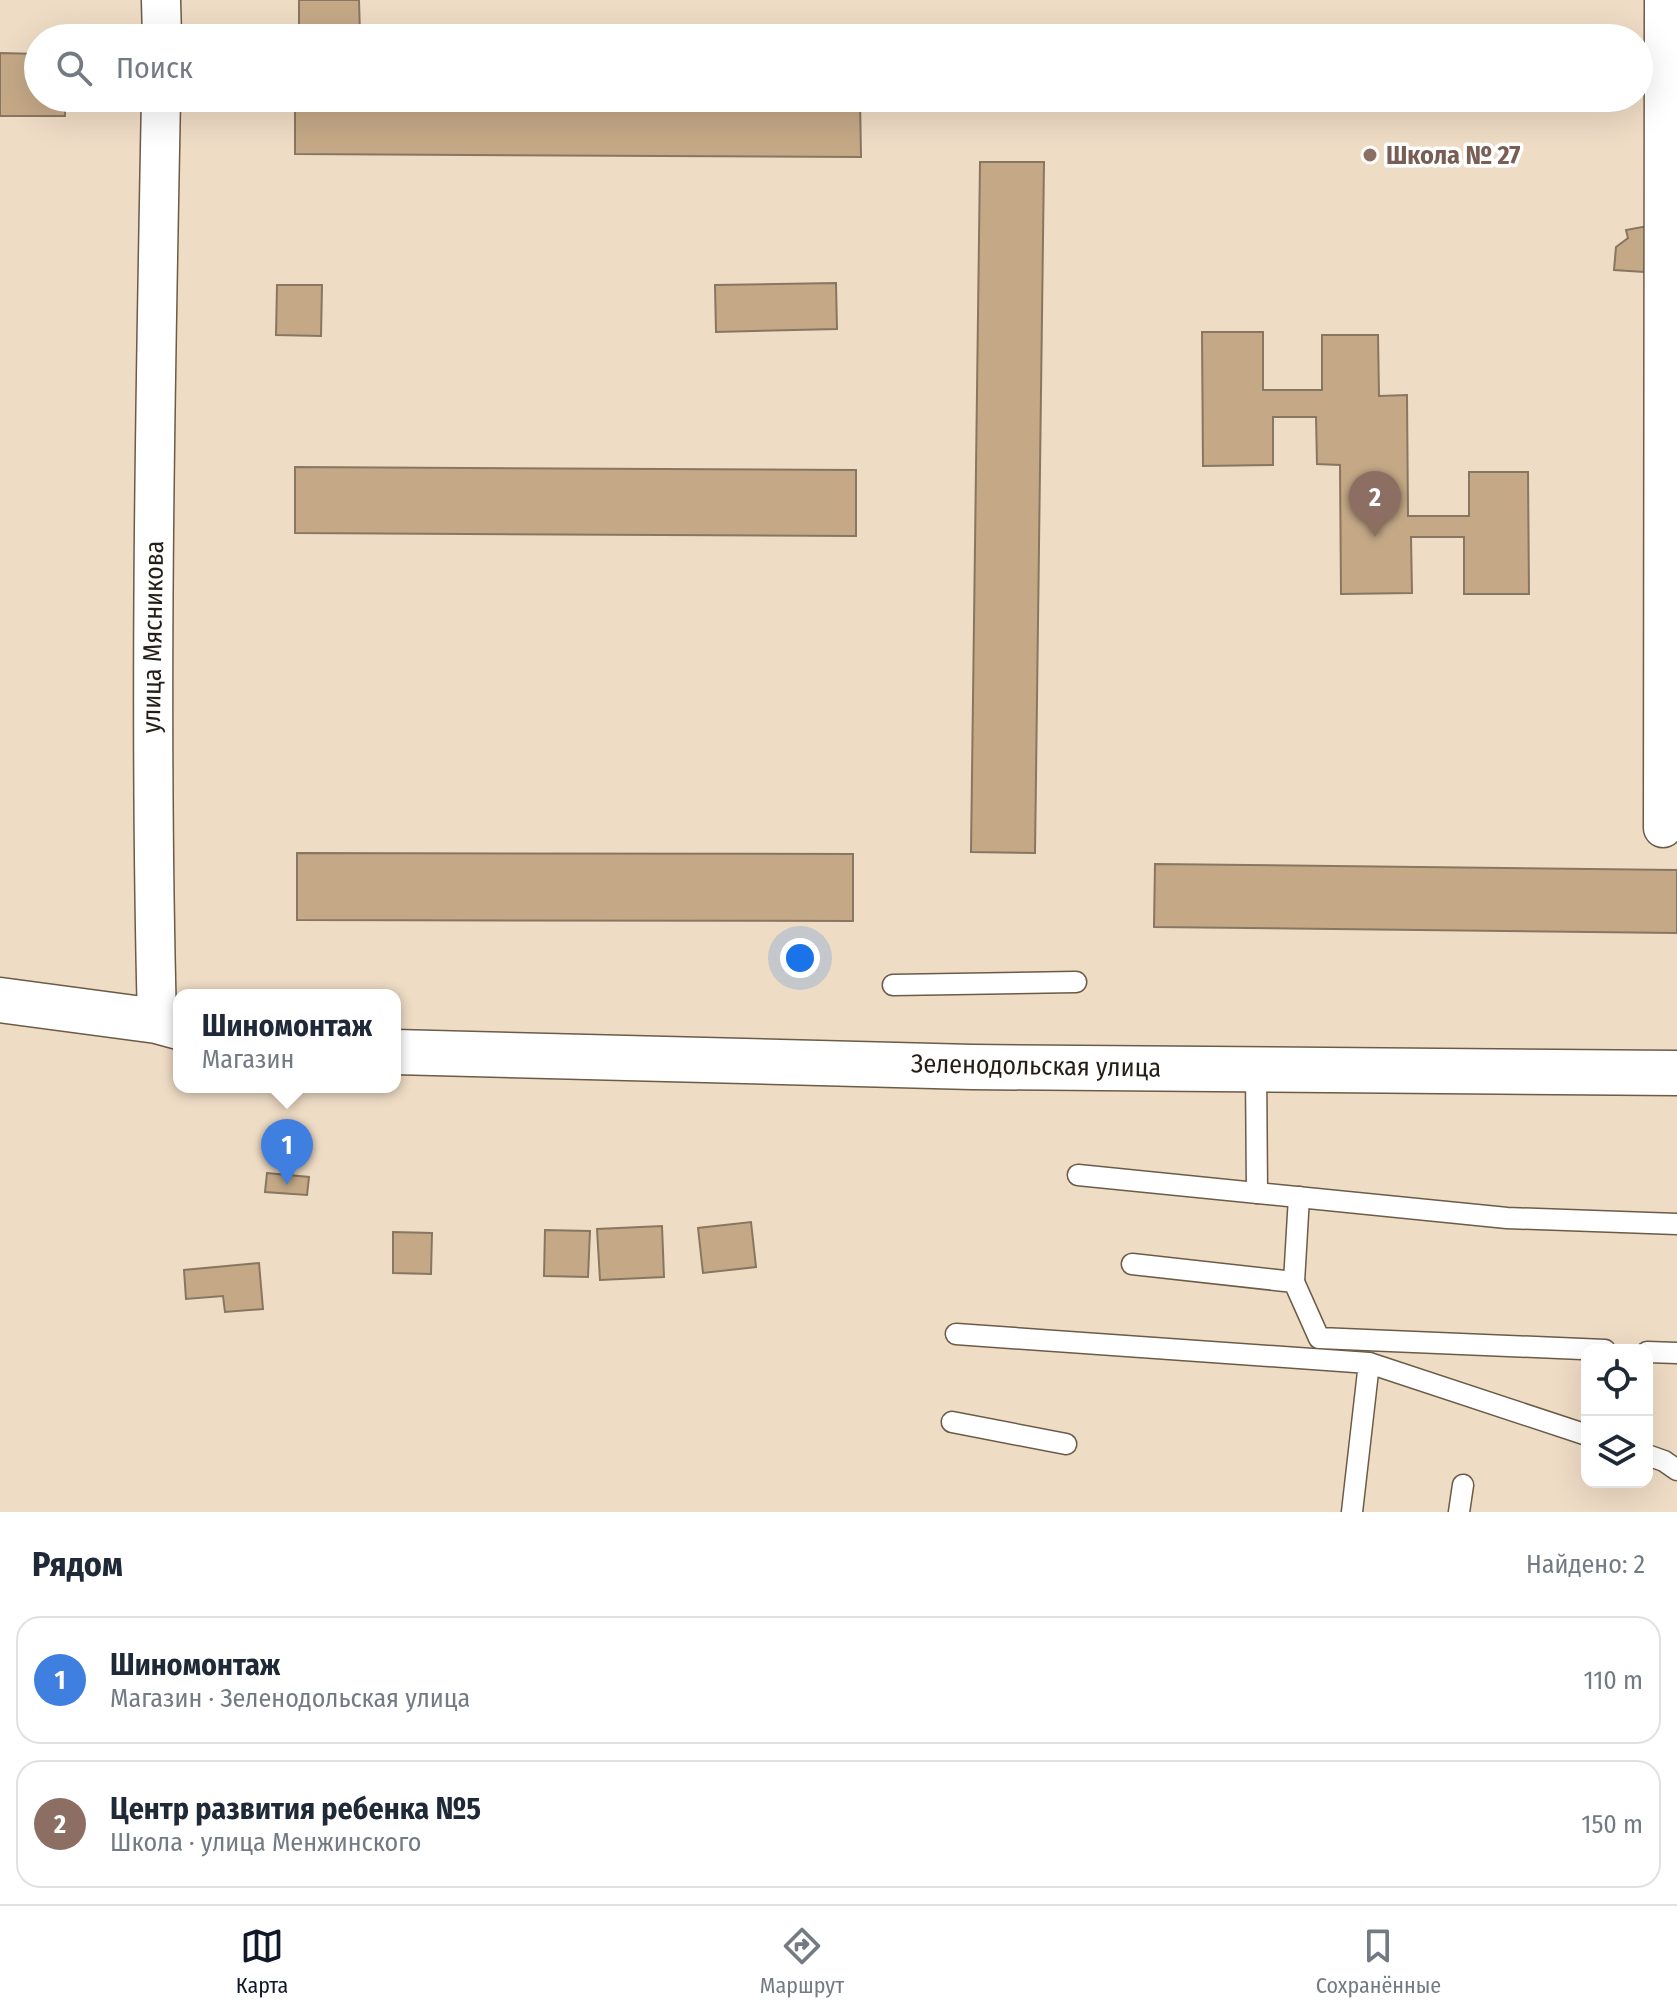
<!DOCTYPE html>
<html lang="ru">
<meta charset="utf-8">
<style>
:root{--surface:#fff;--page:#f2f2f3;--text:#1f2937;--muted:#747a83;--line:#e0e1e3;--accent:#111827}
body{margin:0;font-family:"Fira Sans Condensed",sans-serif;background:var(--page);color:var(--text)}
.controls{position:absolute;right:24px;bottom:24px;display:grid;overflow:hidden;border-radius:16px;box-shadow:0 8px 32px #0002}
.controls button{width:72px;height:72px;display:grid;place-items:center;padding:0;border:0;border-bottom:2px solid var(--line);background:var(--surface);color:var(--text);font:40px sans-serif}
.you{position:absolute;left:800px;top:958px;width:28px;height:28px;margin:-20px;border:6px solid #fff;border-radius:50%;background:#1a73e8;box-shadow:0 0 0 12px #1a73e833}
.badge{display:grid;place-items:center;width:52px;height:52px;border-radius:50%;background:var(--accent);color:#fff;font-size:26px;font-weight:700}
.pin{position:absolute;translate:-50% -66px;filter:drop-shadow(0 2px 4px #0008)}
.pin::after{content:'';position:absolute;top:42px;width:28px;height:24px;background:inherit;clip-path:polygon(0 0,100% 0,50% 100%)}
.popup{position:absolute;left:173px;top:989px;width:228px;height:104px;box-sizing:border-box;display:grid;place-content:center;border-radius:16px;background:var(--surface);filter:drop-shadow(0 2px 6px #0005);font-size:26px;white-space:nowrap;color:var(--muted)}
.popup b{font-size:30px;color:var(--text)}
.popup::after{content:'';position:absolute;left:50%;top:100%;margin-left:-16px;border:16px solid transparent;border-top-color:var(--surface)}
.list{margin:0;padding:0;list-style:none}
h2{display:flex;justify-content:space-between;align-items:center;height:104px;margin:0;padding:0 32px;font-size:34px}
h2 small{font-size:26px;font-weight:400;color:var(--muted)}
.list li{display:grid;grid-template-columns:52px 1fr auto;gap:24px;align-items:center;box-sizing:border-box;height:128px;margin:0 16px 16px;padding:0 16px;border:2px solid var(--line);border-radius:24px}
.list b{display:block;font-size:30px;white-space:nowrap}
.list p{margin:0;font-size:26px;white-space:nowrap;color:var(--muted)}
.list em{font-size:26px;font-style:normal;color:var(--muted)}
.icon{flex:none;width:44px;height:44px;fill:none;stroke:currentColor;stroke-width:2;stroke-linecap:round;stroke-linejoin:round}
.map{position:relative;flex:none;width:1677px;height:1512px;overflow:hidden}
.search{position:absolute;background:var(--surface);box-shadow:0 8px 32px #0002;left:24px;right:24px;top:24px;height:88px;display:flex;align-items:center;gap:20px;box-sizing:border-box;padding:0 28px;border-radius:44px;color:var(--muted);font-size:30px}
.sheet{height:392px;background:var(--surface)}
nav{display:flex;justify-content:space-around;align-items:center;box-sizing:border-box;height:112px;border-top:2px solid var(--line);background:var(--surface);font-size:22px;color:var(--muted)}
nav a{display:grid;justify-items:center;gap:4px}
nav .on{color:var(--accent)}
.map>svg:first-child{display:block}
.building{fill:#c5a987;stroke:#877661;stroke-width:2}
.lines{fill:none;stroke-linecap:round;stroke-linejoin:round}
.service-casing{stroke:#6b5b47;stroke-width:23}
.minor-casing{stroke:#6b5b47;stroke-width:41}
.tertiary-casing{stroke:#6b5b47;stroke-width:47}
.service{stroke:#fff;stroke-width:20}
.minor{stroke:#fff;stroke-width:38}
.tertiary{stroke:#fff;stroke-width:44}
.education-dot{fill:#8d6e63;stroke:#fff;stroke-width:3}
.labels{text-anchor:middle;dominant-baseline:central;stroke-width:7;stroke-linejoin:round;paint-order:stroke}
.education-label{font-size:26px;font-weight:bold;fill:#785e54;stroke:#fff;text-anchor:start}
.street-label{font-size:26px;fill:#251e16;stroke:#fff}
</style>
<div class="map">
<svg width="1677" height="1512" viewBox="0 0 1677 1512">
<rect width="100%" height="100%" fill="#efdcc5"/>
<g class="building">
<path d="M299,0H359L360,35H299Z"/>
<path d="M0,53L38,54V98H65V116H0Z"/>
<path d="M295,98H860L861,157L295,154Z"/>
<path d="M980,162H1044L1035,853L971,852Z"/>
<path d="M1648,226L1644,272L1614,270L1616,247L1628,238L1626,230Z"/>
<path d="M836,283L837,329L716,332L715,285Z"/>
<path d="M277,285H322L321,336L276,335Z"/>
<path d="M1202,332H1263V390H1322V335H1378L1379,396L1407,395L1408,516H1469V472H1528L1529,594H1464V537H1411L1412,593L1341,594L1340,465L1317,464L1316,417H1273V465L1203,466Z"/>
<path d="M295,467L856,470V536L295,533Z"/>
<path d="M297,853L853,854V921L297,920Z"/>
<path d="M1155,864L1677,870V933L1154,927Z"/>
<path d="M267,1173L309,1177L307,1195L265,1192Z"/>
<path d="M751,1222L756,1267L703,1273L698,1228Z"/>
<path d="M662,1226L664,1277L600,1280L597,1229Z"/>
<path d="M545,1230L590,1231L588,1277L544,1276Z"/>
<path d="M393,1232L432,1233L431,1274L393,1273Z"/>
<path d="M259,1263L263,1309L225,1312L223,1296L186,1299L184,1270Z"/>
</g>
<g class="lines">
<g class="service-casing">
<g id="service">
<path d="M893,985L1076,982"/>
<path d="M1256,1068L1257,1193"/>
<path d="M1078,1175L1507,1218L1677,1224"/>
<path d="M1132,1264L1294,1282L1319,1338L1605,1350"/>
<path d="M1294,1282L1299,1197"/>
<path d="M956,1334L1369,1363L1352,1512"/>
<path d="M1647,1352L1677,1353"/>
<path d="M1369,1363L1587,1435"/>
<path d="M952,1422L1066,1444"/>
<path d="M1647,1455L1664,1461L1677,1470"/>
<path d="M1459,1512L1463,1485"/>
</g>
</g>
<g class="minor-casing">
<g id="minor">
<path d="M161,0L162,38"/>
<path d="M1663,828L1664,0"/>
<path d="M157,1021C149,713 155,403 161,98"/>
</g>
</g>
<g class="tertiary-casing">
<g id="tertiary">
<path d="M0,1000L157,1021L179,1027"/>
<path d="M395,1052L972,1067L1677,1073"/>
</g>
</g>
<use href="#service" class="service"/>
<use href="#minor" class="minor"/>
<use href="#tertiary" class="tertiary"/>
</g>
<circle class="education-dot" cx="1370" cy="155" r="8"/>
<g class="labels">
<g class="education-label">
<text x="1386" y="155">Школа № 27</text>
</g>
<g class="street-label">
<text transform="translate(153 637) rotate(-89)">улица Мясникова</text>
<text transform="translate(1036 1066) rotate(1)">Зеленодольская улица</text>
</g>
</g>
</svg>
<div class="controls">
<button><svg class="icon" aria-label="locate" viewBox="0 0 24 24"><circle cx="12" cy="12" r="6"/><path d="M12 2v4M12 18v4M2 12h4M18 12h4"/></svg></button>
<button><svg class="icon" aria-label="layers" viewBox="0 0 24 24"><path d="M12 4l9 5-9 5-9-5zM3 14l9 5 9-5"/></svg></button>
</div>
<div class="you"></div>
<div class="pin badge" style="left:287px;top:1185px;background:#3f7fe0">1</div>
<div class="popup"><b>Шиномонтаж</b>Магазин</div>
<div class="pin badge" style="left:1375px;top:537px;background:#8d6e63">2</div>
<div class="search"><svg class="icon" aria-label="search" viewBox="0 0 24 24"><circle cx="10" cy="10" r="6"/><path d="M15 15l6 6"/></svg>Поиск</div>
</div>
<section class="sheet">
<h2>Рядом<small>Найдено: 2</small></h2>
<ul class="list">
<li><span class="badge" style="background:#3f7fe0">1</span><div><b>Шиномонтаж</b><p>Магазин · Зеленодольская улица</p></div><em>110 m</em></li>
<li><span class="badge" style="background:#8d6e63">2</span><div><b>Центр развития ребенка №5</b><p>Школа · улица Менжинского</p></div><em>150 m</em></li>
</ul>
</section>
<nav>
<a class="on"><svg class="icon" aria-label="map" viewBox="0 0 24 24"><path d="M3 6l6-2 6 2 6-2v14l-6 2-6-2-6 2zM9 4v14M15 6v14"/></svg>Карта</a>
<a><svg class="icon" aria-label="directions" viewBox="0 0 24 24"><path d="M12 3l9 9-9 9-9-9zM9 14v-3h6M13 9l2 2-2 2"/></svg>Маршрут</a>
<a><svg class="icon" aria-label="saved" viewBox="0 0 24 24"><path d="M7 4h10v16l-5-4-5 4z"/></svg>Сохранённые</a>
</nav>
